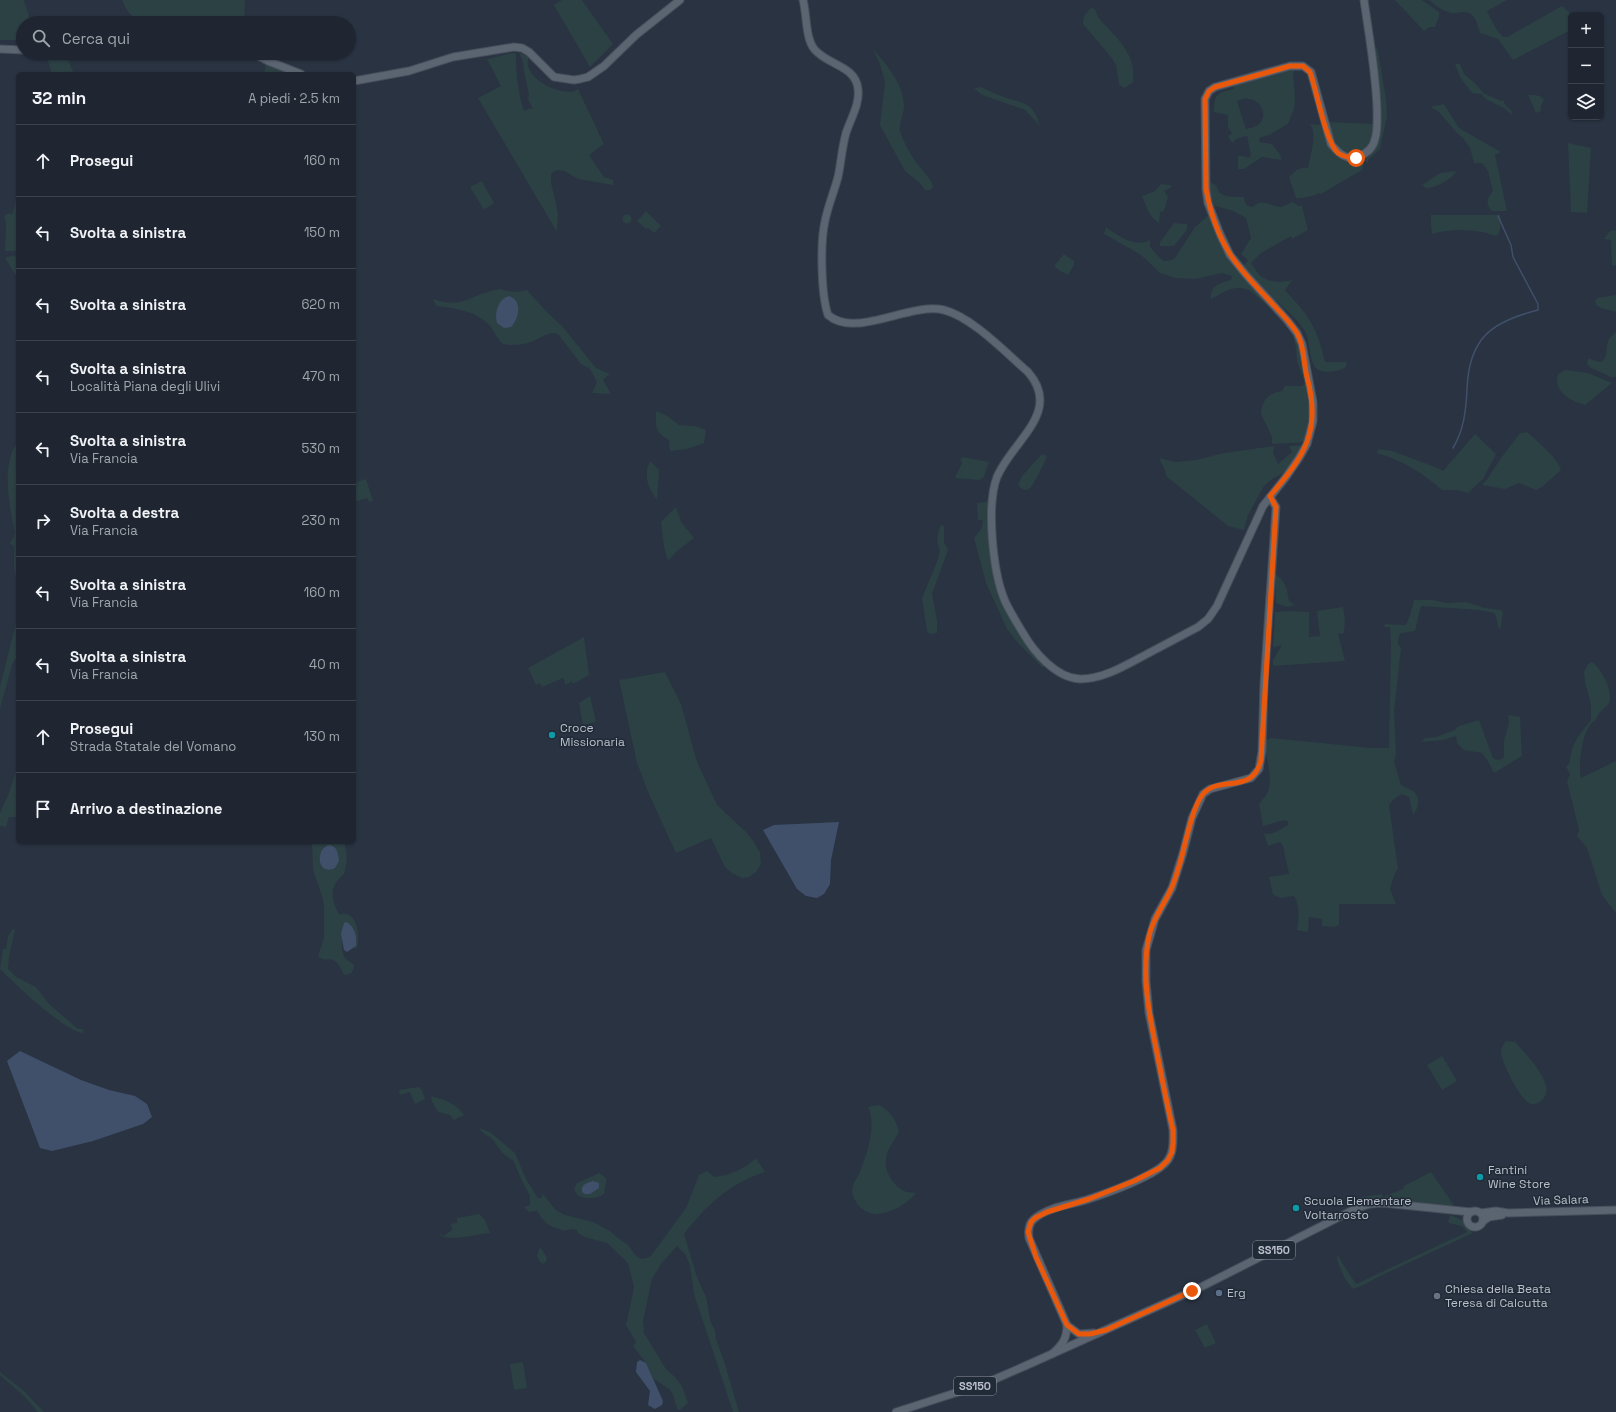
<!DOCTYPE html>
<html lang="it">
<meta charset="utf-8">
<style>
:root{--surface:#1f2632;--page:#272e3a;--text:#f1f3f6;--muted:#a1a5ac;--line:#3c434d}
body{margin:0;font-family:"Space Grotesk",sans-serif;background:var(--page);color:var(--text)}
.controls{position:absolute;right:12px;top:12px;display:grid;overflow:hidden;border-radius:6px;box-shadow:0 1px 3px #0004}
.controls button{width:36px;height:36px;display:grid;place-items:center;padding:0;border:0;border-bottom:1px solid var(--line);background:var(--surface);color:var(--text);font:20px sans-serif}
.stop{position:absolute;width:12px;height:12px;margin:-9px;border:3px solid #ea580c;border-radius:50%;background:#fff}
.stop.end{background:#ea580c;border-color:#fff;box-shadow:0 1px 4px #0008}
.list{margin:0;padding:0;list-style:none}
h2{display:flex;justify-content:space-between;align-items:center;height:52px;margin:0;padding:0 16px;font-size:17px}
h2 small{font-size:13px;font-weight:400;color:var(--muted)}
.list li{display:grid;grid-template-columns:26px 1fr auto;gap:12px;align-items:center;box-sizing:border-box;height:72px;padding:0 16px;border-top:1px solid var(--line)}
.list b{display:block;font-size:15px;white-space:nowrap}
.list p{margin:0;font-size:13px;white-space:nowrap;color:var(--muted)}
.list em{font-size:13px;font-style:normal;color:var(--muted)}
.icon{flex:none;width:22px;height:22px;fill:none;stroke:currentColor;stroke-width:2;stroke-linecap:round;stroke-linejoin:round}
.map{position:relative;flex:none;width:1616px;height:1412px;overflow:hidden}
.search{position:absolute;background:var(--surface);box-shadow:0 1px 3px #0004;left:16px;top:16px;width:340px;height:44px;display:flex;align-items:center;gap:10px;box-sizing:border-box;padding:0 14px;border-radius:22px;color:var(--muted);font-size:15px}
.panel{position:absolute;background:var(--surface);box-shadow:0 1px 3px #0004;left:16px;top:72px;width:340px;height:772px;border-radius:6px}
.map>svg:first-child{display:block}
.green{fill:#2c4144;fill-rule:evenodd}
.water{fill:#40506a}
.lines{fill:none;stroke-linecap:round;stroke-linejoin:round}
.stream{stroke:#40506a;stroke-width:1.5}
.major-casing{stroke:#474e5b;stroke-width:9}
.major{stroke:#5b6471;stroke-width:7}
.route{stroke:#ea580c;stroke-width:5}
.culture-dot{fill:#0f9aa8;stroke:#212a37;stroke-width:1.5}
.service-dot{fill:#5c6f8a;stroke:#212a37;stroke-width:1.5}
.worship-dot{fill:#6b7280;stroke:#212a37;stroke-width:1.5}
.labels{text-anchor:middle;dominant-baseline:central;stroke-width:3;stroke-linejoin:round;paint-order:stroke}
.shield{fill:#212a37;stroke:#8c939f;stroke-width:1}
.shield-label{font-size:11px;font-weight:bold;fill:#bac0cb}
.poi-label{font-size:12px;fill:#bac0cb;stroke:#212a37;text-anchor:start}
.street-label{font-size:12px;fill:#bac0cb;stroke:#212a37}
</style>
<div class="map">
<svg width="1616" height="1412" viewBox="0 0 1616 1412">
<rect width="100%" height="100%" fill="#293342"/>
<g class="green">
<path d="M0,0H24L31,23H23V40H0Z"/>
<path d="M122,0H245L244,23H162V20C142,26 129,19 122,0Z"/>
<path d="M562,0H582L613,44L590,67L554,5Z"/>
<path d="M1395,0H1422L1439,12V17L1435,27H1429L1424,31Z"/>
<path d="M1429,0H1507L1487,11L1496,29L1503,37H1507L1562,6L1572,15L1571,30L1513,60L1498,39L1480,33C1477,23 1476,13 1464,12C1459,12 1455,14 1451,13C1442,11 1435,5 1429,0Z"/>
<path d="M1091,8L1095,9C1098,19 1101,20 1107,27C1123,44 1136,58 1133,82L1125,88L1119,85L1116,65L1111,57L1083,24C1083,16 1086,13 1091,8Z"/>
<path d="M1377,46L1386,99L1387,116L1380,149L1368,160V163L1365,160L1366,156L1376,148L1381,124L1380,92L1375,50Z"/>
<path d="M872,48C886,64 904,84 904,106C904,116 897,125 901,134C904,143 913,159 919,166C925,173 930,178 933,186L931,190H925L920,183L905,171L880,125L885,82L880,64Z"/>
<path d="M246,53H250L299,74H264L266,64L251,58Z"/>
<path d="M512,53L516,54C516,73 518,93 524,111L530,108L533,109L528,99L529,95L524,71L523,62L519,53L529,57C519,77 565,100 578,89L604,144L589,155L604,177L613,180V185L578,179L564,171L556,170L551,174V182L558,213L557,232L478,98L501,86L487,59Z"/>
<path d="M67,57L74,74H52L47,58Z"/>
<path d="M1455,64H1460L1464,74L1477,85L1483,93L1501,101L1503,100L1506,106L1512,111L1511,115L1507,110L1486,99L1481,94L1472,93L1460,77Z"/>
<path d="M1301,67V71L1295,70L1293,72L1295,97L1294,109L1288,124L1269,135L1259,138L1260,142L1272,144L1279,153L1282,160L1262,157L1244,169H1238V156H1243L1249,158L1251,155L1247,136L1238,138L1232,143L1228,136L1232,133L1228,128V115L1214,112C1214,94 1217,93 1234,89L1233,84ZM1245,98C1249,99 1254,99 1257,102C1264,108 1266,119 1258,125C1255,127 1250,128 1246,129L1237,101Z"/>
<path d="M981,87C989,91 998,95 1007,98C1027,104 1034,104 1040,126L1025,110L982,95L974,88Z"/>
<path d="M1528,95C1534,95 1540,94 1544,100L1541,106V111L1536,113Z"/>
<path d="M1444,104L1459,128L1501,152L1495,155L1507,211H1492C1485,204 1487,198 1493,191L1488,171L1482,163H1474L1470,148L1463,138L1457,133L1438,111L1430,107Z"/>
<path d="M1328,122L1376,124C1370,144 1372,152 1348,155L1335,146Z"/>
<path d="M1310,124L1317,125L1323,124C1331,147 1331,161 1360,160L1364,164L1362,170L1321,194L1318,193L1316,195C1310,196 1302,199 1296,198L1289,177C1296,171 1298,167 1308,168C1310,155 1318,135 1310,124Z"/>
<path d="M1568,143L1591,148L1587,213L1571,212Z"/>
<path d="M1456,171C1454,178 1434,189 1426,188L1422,185L1440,173Z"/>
<path d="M482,181L494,203L484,210L470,187Z"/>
<path d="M1210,182L1217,186C1217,198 1235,197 1244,197C1245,204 1246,206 1253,207C1262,197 1271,207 1281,207C1285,206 1289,203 1293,202L1299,206H1302L1308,230L1292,239L1291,236L1261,253L1251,263C1254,267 1257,273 1261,276C1269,283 1285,283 1293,279L1285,290C1290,296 1296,302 1301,308C1314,323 1321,343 1325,362H1347L1346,367C1339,372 1323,374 1317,369C1309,363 1310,340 1305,331C1297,319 1286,310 1275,300C1264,290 1253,278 1243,267L1248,260L1241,254L1251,238L1246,218L1233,211L1212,205L1209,189Z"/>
<path d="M1161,184L1170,185L1172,187L1164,191L1168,197L1164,211L1160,212L1159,223C1149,217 1146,206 1142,196L1155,191Z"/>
<path d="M18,191V251H5L6,223L4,216L9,213L11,215L13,212Z"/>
<path d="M646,211L661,226L654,233L648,228L646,229L637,221Z"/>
<path d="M1210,214L1218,239L1232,262L1277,313L1249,290C1234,284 1224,292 1211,299C1210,285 1220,283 1231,280L1232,276L1222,273L1195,279L1175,278L1160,273L1141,255L1104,234L1106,227C1118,236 1135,248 1150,240V247L1163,261L1172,260L1175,258L1195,227Z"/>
<circle cx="627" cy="219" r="4.5"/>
<path d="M1431,215H1500L1501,221L1499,233L1496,236C1476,229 1453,228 1432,234L1431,225Z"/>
<path d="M1174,223L1187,224V230L1174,246H1160V242Z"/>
<path d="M1613,230L1616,231V265L1612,266L1611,240L1604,239L1609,232Z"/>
<path d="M1064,254L1074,261V265L1068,275L1060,271L1054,266Z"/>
<path d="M15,255L18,262V279L5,258Z"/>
<path d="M500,289C510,292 517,293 527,290L546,311L562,326L596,368L610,374L603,380L611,394L592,393L597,382L590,369L581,364L558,334C548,331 540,339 531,342C522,345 512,346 503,344C497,339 495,332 490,326C477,311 454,308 436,306L433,299C462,310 473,293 500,289Z"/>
<path d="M1616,295V312L1601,308L1596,305L1595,301L1597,298Z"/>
<path d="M1291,329L1296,333L1312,402L1307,442L1272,444V437L1261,414C1262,400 1268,393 1282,391L1285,386H1302L1305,383L1297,361L1296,347Z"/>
<path d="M1616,332V377H1611L1589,367L1587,362L1589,358L1598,362L1603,361C1611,351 1601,343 1616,332Z"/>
<path d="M1565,370L1588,373L1612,383L1585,405C1572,402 1552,391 1558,374Z"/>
<path d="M656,411L666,415L679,425L695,426L706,430L704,443L687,449L670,451L669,440C654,431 656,429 656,411Z"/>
<path d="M1527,432C1537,441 1558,458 1561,470L1542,487L1536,490L1519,483L1505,489L1482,485L1488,478L1501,458L1520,433Z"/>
<path d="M1475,434L1496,454L1483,479L1468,493L1457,490H1442C1424,474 1402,460 1377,453L1378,449L1392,451L1438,468L1443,471Z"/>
<path d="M18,442V591L14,568V546L10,543L13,539L15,533C10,508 0,464 18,442Z"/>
<path d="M1305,445L1286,472L1272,479L1264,486L1248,515L1244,530L1228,526L1166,476L1165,470L1159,458L1175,462L1196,460L1224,453L1274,446L1273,453L1278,464L1292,452L1289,446Z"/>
<path d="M1042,454L1047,456C1045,462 1034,485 1029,489C1024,492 1021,488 1018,485L1022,476Z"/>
<path d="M963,457L989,462L984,477L979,480L955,478L962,463L960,460Z"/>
<path d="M650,461L659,470L657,500C648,487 643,476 650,461Z"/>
<path d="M366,479L373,501L369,502L367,498L354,502V483Z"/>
<path d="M989,498L991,502L989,545L999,594L1013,624L1026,643L1045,663L1043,668L1018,643L1007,629L986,583L974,538L982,528L983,520H978L977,503L986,502Z"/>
<path d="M676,507L681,522L694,538L676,552L668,561L664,547L661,522Z"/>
<path d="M941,525L944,526V542L948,550L932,594L937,620V633L930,634L927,631L922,598L937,562L940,550L937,542L938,533Z"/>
<path d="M1275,574C1286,581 1287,589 1289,601L1295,605L1288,607L1276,603Z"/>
<path d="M1414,600H1433L1446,603L1466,602L1485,608L1501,610L1503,612L1500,630C1496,624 1498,618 1494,613L1480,610L1421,606L1415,631L1402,633L1399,635L1398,643L1401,648L1394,712L1396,755L1394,761L1401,785C1404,787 1410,789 1413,791C1421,797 1419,809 1413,815L1409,797L1402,794L1394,799L1389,805L1398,869L1395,873L1390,889L1396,904H1339V925L1335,927L1322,926V919L1309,917L1308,932L1297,930C1299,919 1300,905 1294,896L1281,898L1273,895L1269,877L1289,874L1283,846L1280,842L1268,846L1264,834L1274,833L1288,825V822L1285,820L1263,826L1259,804C1261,801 1265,797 1267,794C1275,776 1263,758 1267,740L1271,738L1371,748H1389L1391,641L1390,627H1384L1385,624L1406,625L1410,615Z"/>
<path d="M1343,607L1345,618L1344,633L1338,634L1345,661L1273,666V660L1282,645L1275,647L1273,646L1275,612L1290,611L1309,612V637L1320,636L1317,611Z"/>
<path d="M18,615V657L14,660L12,665L0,709V687Z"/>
<path d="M584,637L589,675L573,684L572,681L566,685L563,678L542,687L540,683L536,685L528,668Z"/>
<path d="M1592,662C1601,667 1614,693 1609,703C1605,710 1599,709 1596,720C1582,725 1578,766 1581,778L1616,761V913L1602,895L1587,848L1577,836L1579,830L1567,781L1570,774L1566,767L1569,764L1572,749L1577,738L1591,720V705L1585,682L1584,672L1588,664Z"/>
<path d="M665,672L681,704L697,762L717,805L746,832L754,842L760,853L761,864L756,872L749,877L743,878L733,874L725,867L711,838L676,853L648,792L637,763L619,680Z"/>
<path d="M590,696L596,722L583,725L579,703Z"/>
<path d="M1508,715L1520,717L1522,756L1494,773L1488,761L1482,753L1464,750L1457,743L1456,736L1443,740L1422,742L1425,738L1436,737L1455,730L1459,726L1479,720L1493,758C1497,761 1501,760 1504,757V741L1509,723Z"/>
<path d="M18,764V817H9L6,827L0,826V813L9,793Z"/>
<path d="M312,842H344C347,851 348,864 344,873C343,876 340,877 338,880C329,890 333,905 340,915C342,914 344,913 346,914C358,915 360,940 357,948L353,950L356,946L348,923H344C343,933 339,951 346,959C348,961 352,963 354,965C354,972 350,975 344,975C333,949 328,966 318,956L324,938V906L322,896L313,870Z"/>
<path d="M13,929H15L9,957L8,969L16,977L36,987L49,1004L78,1029H83V1033C64,1031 15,984 0,969L3,949H6L8,936Z"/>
<path d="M1506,1041L1515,1042C1525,1053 1559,1087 1542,1100C1540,1102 1535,1105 1531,1104C1521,1102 1501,1061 1501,1052C1501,1048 1503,1045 1506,1041Z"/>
<path d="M1442,1056L1457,1081L1442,1090L1427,1065Z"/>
<path d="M419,1087L422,1090L425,1099L415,1104L410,1092L400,1095L399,1090Z"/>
<path d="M431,1096C445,1100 456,1103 464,1115L454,1120L450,1115L438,1112L432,1102Z"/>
<path d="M879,1105C890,1111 895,1118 899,1131C896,1139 890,1145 887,1154C882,1168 892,1187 907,1192C910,1193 913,1192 916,1193C907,1204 892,1213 877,1214C864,1214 854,1204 852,1191C852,1186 856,1179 859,1174C867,1154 877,1127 868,1107Z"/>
<path d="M479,1128L490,1132L515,1153L526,1179L538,1198H542V1193L556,1210L565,1215L593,1222L610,1231L618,1238L628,1245L636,1256L642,1259L650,1257L653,1253L686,1208L699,1175L707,1171L715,1177C731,1175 744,1169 756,1158L765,1172C729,1184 707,1205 684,1234L697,1277L706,1297L711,1323L715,1330L716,1339L724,1361L739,1412H733L694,1294L690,1266L685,1254L677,1246L661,1264L652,1279L643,1321L644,1333L666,1369L675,1377L682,1386L688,1403L680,1410L677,1409L673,1395L670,1390L653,1378L646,1363L633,1346L636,1342L626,1325L634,1287L628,1263L607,1243L585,1237L578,1233L577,1230L573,1229L562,1231L561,1229C548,1227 544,1222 537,1211L529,1212L524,1207L530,1205V1196L522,1181L513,1160C504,1157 499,1148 493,1140C488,1135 482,1134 479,1128Z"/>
<path d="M1431,1172L1453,1204V1206L1376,1200L1351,1206L1348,1204L1362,1197L1382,1194L1383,1197L1403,1189L1404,1186Z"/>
<path d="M599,1173L606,1178V1183L604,1194C596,1200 577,1201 574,1189L577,1183Z"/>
<path d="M479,1214L485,1220L490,1233C478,1234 449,1242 440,1235L441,1234L444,1236L452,1230L451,1224L457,1223V1218Z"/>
<path d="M1450,1215L1462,1220L1473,1233L1378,1277L1366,1284L1353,1289C1345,1281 1340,1269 1337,1259L1338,1255L1344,1266L1356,1284L1467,1232L1462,1226L1449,1223L1448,1222Z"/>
<path d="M541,1248L547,1258L546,1262L543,1264L540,1262L537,1256L539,1249Z"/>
<path d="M1207,1324L1216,1343L1205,1348L1195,1330Z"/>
<path d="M523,1362L527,1388L514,1390L510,1364Z"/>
<path d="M0,1372L24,1391L44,1412H38L24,1396L0,1375Z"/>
</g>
<g class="water">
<path d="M509,296C523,301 519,318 511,327L504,328L497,323C494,314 498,299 509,296Z"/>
<path d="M839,822L831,860L830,884L824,894L817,898L806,896L797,889L763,830L774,825Z"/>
<path d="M328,845C337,845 338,853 339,861L335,868C323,874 317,863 321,852C322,849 325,847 328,845Z"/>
<path d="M346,922C355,926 357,937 356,946L347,952L344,950L341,934L344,923Z"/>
<path d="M20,1051L81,1080L109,1090L135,1096L147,1104L152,1117L143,1124L93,1141L52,1151L40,1148L7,1061Z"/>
<path d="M593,1181L599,1183V1188L590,1194H585L582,1192C581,1184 587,1183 593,1181Z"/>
<path d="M640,1360L646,1363L663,1401L662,1405L655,1409L648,1405L650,1391L636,1372L637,1362Z"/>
</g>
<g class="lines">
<path class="stream" d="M1453,448C1464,430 1466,410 1467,389C1469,338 1491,322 1538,310V304L1513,257L1511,245L1498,216"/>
<g class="major-casing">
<g id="major">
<path d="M803,0C807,14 805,39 815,50C828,65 856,66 858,89C860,104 851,118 846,133C842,147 841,163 838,177C834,192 828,206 825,221C820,243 821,294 828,315C856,339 909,302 944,310C972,317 1006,353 1028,372C1063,412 1012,441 997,477C986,506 993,573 1005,601C1010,612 1017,623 1023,633C1034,652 1056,678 1080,679C1104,679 1126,665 1147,654C1164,645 1181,636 1198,627L1208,619L1217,606L1263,506L1286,477L1299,458L1307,444L1313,421V402L1302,344L1297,333L1287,320L1247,276L1230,255L1220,234L1208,203L1206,189L1205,99L1209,91L1215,87L1290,66H1303L1311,72L1331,144C1339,154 1347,161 1359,156C1368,153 1373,148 1375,139C1378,130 1377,119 1377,109C1376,73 1369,36 1364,0"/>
<path d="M0,49L23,50"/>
<path d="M253,53L268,61L301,74"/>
<path d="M354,81L409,71L453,57L514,47L522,48L529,52L554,77L574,80L580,79L588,77L604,66L636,35L680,0"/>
<circle cx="1475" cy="1219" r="8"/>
<path d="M1481,1213L1496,1211L1508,1213L1616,1210"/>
<path d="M1483,1221L1489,1217L1502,1215"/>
<path d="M1067,1325L1079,1334L1094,1333"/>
<path d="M1052,1354C1062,1345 1067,1339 1067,1325L1029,1238C1028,1231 1028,1224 1034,1219C1049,1206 1072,1205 1089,1199C1107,1193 1158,1175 1168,1160C1174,1151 1173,1140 1173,1130L1149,1013L1146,981V950L1155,919L1172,888L1183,853L1192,818L1203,794L1210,789L1251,778L1259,769L1262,751L1264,685L1276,507L1270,497"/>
<path d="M896,1412L986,1383L1025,1366L1199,1288L1357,1208L1370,1204L1383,1203L1471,1212"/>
</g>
</g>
<use href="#major" class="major"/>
</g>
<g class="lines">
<path class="route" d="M1192,1291L1106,1330L1090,1334H1079L1067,1325L1036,1257L1028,1232L1031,1222L1035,1218L1047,1212L1089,1199L1134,1181L1160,1168L1168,1160L1172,1152L1173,1143V1130C1167,1104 1162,1079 1157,1053C1149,1014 1141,974 1149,936C1153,918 1164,905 1171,889C1175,881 1177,872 1180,863C1185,846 1192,807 1203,794C1219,775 1253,795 1261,760L1276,507L1270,496C1304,456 1322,432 1307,377C1303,362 1305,347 1297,333C1289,320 1277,309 1267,298C1254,284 1240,270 1230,254C1218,235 1210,211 1206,189L1205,99L1209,91L1215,87L1290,66H1303L1310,72C1317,91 1325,141 1338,153C1344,157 1349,158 1356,158"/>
</g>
<g class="culture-dot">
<circle cx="552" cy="735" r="4"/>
<circle cx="1480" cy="1177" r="4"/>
<circle cx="1296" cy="1208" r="4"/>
</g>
<circle class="service-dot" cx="1219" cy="1293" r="4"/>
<circle class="worship-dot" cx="1437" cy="1296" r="4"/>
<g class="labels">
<g class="shield">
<rect x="1253" y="1241" width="42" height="18" rx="3"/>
<rect x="954" y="1377" width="42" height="18" rx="3"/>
</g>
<g class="shield-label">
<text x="1274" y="1250">SS150</text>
<text x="975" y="1386">SS150</text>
</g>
<g class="poi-label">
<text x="560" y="728">Croce<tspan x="560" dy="14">Missionaria</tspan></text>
<text x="1488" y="1170">Fantini<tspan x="1488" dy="14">Wine Store</tspan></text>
<text x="1304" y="1201">Scuola Elementare<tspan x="1304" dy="14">Voltarrosto</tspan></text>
<text x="1445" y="1289">Chiesa della Beata<tspan x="1445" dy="14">Teresa di Calcutta</tspan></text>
<text x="1227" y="1293">Erg</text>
</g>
<g class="street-label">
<text transform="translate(1561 1200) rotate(-2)">Via Salara</text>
</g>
</g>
</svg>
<div class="controls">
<button>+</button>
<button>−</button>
<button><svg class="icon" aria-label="layers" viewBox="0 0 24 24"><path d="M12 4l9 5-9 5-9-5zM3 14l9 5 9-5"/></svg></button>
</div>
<div class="stop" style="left:1356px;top:158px"></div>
<div class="stop end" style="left:1192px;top:1291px"></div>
<div class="search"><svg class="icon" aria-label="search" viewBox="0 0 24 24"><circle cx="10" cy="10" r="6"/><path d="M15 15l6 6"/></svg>Cerca qui</div>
<section class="panel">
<h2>32 min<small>A piedi · 2.5 km</small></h2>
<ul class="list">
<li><svg class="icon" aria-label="ahead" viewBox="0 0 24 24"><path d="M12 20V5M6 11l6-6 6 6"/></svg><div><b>Prosegui</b></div><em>160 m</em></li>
<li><svg class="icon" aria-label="left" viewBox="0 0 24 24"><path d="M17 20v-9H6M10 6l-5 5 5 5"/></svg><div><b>Svolta a sinistra</b></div><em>150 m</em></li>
<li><svg class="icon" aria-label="left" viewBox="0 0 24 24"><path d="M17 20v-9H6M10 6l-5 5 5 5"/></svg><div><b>Svolta a sinistra</b></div><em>620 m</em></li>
<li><svg class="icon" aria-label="left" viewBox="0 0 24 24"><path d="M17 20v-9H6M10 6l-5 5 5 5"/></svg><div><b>Svolta a sinistra</b><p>Località Piana degli Ulivi</p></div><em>470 m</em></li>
<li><svg class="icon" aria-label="left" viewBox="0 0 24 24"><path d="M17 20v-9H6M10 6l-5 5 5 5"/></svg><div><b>Svolta a sinistra</b><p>Via Francia</p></div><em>530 m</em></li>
<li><svg class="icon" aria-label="right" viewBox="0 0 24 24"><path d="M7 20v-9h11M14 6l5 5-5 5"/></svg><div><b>Svolta a destra</b><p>Via Francia</p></div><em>230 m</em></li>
<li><svg class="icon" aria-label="left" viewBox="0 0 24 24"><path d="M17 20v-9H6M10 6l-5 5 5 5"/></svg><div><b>Svolta a sinistra</b><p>Via Francia</p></div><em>160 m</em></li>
<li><svg class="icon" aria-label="left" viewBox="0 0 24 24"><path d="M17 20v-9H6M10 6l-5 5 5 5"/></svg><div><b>Svolta a sinistra</b><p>Via Francia</p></div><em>40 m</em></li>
<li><svg class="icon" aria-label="ahead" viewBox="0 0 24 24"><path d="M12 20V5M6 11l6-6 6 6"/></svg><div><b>Prosegui</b><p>Strada Statale del Vomano</p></div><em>130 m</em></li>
<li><svg class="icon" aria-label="arrive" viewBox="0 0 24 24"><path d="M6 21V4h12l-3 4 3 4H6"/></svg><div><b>Arrivo a destinazione</b></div></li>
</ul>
</section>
</div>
